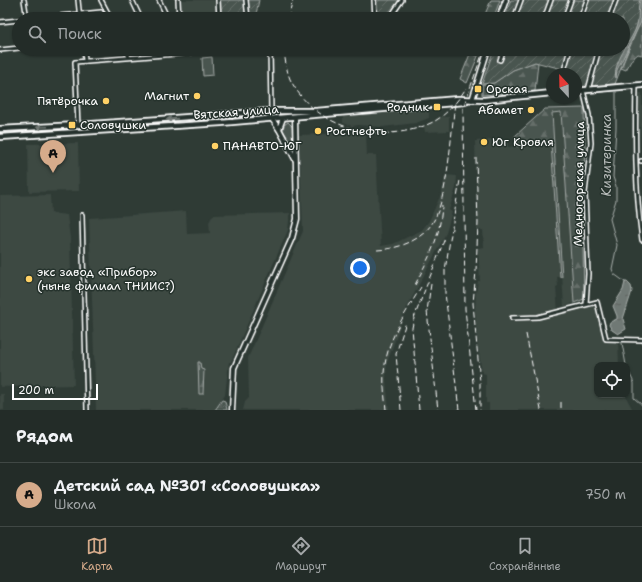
<!DOCTYPE html>
<html lang="ru">
<meta charset="utf-8">
<style>
:root{--surface:#232c28;--page:#2b3430;--text:#f1f3f6;--muted:#a3a7a8;--line:#404845;--accent:#d6ab8b}
body{margin:0;font-family:"Shantell Sans",sans-serif;background:var(--page);color:var(--text)}
.controls{position:absolute;right:12px;bottom:12px;display:grid;overflow:hidden;border-radius:8px;box-shadow:0 1px 3px #0004}
.controls button{width:36px;height:36px;display:grid;place-items:center;padding:0;border:0;border-bottom:1px solid var(--line);background:var(--surface);color:var(--text);font:20px sans-serif}
.compass{position:absolute;left:546px;top:68px;width:36px;height:36px;border-radius:50%;background:var(--surface);box-shadow:0 1px 3px #0004;rotate:338deg}
.scale{position:absolute;left:12px;bottom:10px;width:86px;box-sizing:border-box;padding-left:4px;border:2px solid #fff;border-top:0;font-size:11px;line-height:14px;white-space:nowrap;color:#fff;-webkit-text-stroke:3px #26332d;paint-order:stroke}
.you{position:absolute;left:360px;top:268px;width:14px;height:14px;margin:-10px;border:3px solid #fff;border-radius:50%;background:#1a73e8;box-shadow:0 0 0 6px #1a73e833}
.badge{display:grid;place-items:center;width:26px;height:26px;border-radius:50%;background:var(--accent);color:#111;font-size:13px;font-weight:700}
.pin{position:absolute;translate:-50% -33px;filter:drop-shadow(0 1px 2px #0008)}
.pin::after{content:'';position:absolute;top:21px;width:14px;height:12px;background:inherit;clip-path:polygon(0 0,100% 0,50% 100%)}
.list{margin:0;padding:0;list-style:none}
h2{display:flex;justify-content:space-between;align-items:center;height:52px;margin:0;padding:0 16px;font-size:17px}
h2 small{font-size:13px;font-weight:400;color:var(--muted)}
.list li{display:grid;grid-template-columns:26px 1fr auto;gap:12px;align-items:center;box-sizing:border-box;height:64px;padding:0 16px;border-top:1px solid var(--line)}
.list b{display:block;font-size:15px;white-space:nowrap}
.list p{margin:0;font-size:13px;white-space:nowrap;color:var(--muted)}
.list em{font-size:13px;font-style:normal;color:var(--muted)}
.icon{flex:none;width:22px;height:22px;fill:none;stroke:currentColor;stroke-width:2;stroke-linecap:round;stroke-linejoin:round}
.map{position:relative;flex:none;width:642px;height:410px;overflow:hidden}
.search{position:absolute;background:var(--surface);box-shadow:0 1px 3px #0004;left:12px;right:12px;top:12px;height:44px;display:flex;align-items:center;gap:10px;box-sizing:border-box;padding:0 14px;border-radius:22px;color:var(--muted);font-size:15px}
.sheet{height:116px;background:var(--surface)}
nav{display:flex;justify-content:space-around;align-items:center;box-sizing:border-box;height:56px;border-top:1px solid var(--line);background:var(--surface);font-size:11px;color:var(--muted)}
nav a{display:grid;justify-items:center;gap:2px}
nav .on{color:var(--accent)}
.map>svg:first-child{display:block}
.built{fill:#3c4842}
.grass{fill:url(#grass-tufts);stroke:#a4aaa7}
.forest{fill:url(#forest-firs);stroke:#a4aaa7}
.garden{fill:url(#garden-furrows);stroke:#a4aaa7}
.pitch{fill:#4a544f;stroke:#a4aaa7}
.water{fill:url(#water-ripples);stroke:#a9afac}
.lines{fill:none;stroke-linecap:round;stroke-linejoin:round}
.stream{stroke:#a9afac;stroke-width:1}
.street-casing{stroke:#fff;stroke-width:6}
.secondary-casing{stroke:#fff;stroke-width:7}
.primary-casing{stroke:#fff;stroke-width:8}
.street{stroke:#26332d;stroke-width:3}
.secondary{stroke:#26332d;stroke-width:4}
.primary{stroke:#26332d;stroke-width:4.5}
.rail{stroke:#fff;stroke-width:1;stroke-dasharray:6 3;stroke-linecap:butt}
.oneway{fill:#727a76}
.poi-dot{fill:#ffd166;stroke:#26332d;stroke-width:1.5}
.labels{text-anchor:middle;dominant-baseline:central;stroke-width:3;stroke-linejoin:round;paint-order:stroke}
.poi-label{font-size:12px;fill:#fff;stroke:#26332d;text-anchor:start}
.street-label{font-size:12px;fill:#fff;stroke:#26332d}
.water-label{font-size:13px;font-style:italic;fill:#b8bcba;stroke:#26332d}
</style>
<div class="map">
<svg width="642" height="410" viewBox="0 0 642 410">
<defs>
<pattern id="grass-tufts" width="24" height="20" patternUnits="userSpaceOnUse"><rect width="24" height="20" fill="#4a544f"/><path d="M3 7l-1-3M5 7V3M7 7l1-3M15 17l-1-3M17 17v-4M19 17l1-3" fill="none" stroke="#656e69"/></pattern>
<pattern id="forest-firs" width="22" height="20" patternUnits="userSpaceOnUse"><rect width="22" height="20" fill="#4a544f"/><path d="M5 1l3.5 6h-7zM16 11l3.5 6h-7z" fill="#656e69"/></pattern>
<pattern id="garden-furrows" width="10" height="10" patternUnits="userSpaceOnUse"><rect width="10" height="10" fill="#4a544f"/><path d="M-1 1l2-2M0 10L10 0M9 11l2-2" fill="none" stroke="#656e69"/></pattern>
<pattern id="water-ripples" width="26" height="14" patternUnits="userSpaceOnUse"><rect width="26" height="14" fill="#707975"/><path d="M2 4q2-2 4 0t4 0M15 11q2-2 4 0t4 0" fill="none" stroke="#5e6260"/></pattern>
</defs>
<rect width="100%" height="100%" fill="#2f3b35"/>
<filter id="ink" filterUnits="userSpaceOnUse"><feTurbulence type="fractalNoise" baseFrequency=".025" numOctaves="2"/><feDisplacementMap in="SourceGraphic" scale="8" xChannelSelector="R" yChannelSelector="G"/><feConvolveMatrix kernelMatrix="1 2 1 2 8 2 1 2 1" color-interpolation-filters="sRGB"/></filter>
<g filter="url(#ink)">
<g class="built">
<path d="M179,0H219L220,19H180Z"/>
<path d="M638,93H642V157Z"/>
<path d="M429,107V118L416,123L383,127L358,125L352,126L343,123V114Z"/>
<path d="M552,112H561L574,303L564,307Z"/>
<path d="M440,117H449V131L425,132L424,126Z"/>
<path d="M328,126L353,132H366L367,155H376L381,246L393,244L422,230L429,221L442,192L445,175L457,176L456,188L449,210L452,212L446,233L399,323L401,324L387,363L386,379L389,410H243L245,402L249,398L248,358L303,231L299,135L327,134Z"/>
<path d="M507,139L508,147L551,142L560,277H557L558,286L556,287L558,312L595,301L598,306L605,341L618,339L619,365H597V395H625L633,410H489V403H486V374L482,373L477,341L475,308L476,293L478,281H480L478,248L484,247L483,230H477L475,141Z"/>
<path d="M78,143L79,191L29,192L28,144Z"/>
<path d="M50,195L51,213L67,215L70,237L74,385L0,387V196Z"/>
<path d="M186,211L187,234L210,233L209,222L213,215L290,213L288,230L231,362H229L225,395L215,410H96L89,218Z"/>
<rect x="0" y="394" width="4" height="16"/>
</g>
<g class="grass">
<path d="M267,113L269,114L270,117L140,127L139,124Z"/>
<path d="M288,122L292,126L293,147L283,130L284,125Z"/>
<path d="M136,124V127L5,136V132Z"/>
<path d="M222,400L225,401L227,410H215Z"/>
</g>
<g class="forest">
<path d="M491,0H500L493,19H483Z"/>
<path d="M642,18V55L638,54L632,59L626,70L621,68Z"/>
<path d="M472,49H481L467,83L460,79Z"/>
<path d="M535,62L538,63L535,91L482,95V84L494,83L513,70Z"/>
<path d="M584,108L585,151L582,197L584,299L574,303L561,112L552,113L562,277H560L551,142L516,146L515,136L545,109Z"/>
<path d="M198,362H200L201,369L204,370L203,394H199Z"/>
</g>
<g class="garden">
<path d="M219,0H259L255,19H220Z"/>
<path d="M374,0H401L388,19H375Z"/>
<path d="M511,0H642V12L615,84L576,87L578,73L535,62L513,70L494,83L482,84L494,49H623V19H504Z"/>
</g>
<path class="pitch" d="M212,57L213,75L203,76L202,58Z"/>
<g class="water">
<path d="M640,0H642L641,22L617,70L616,78C612,64 631,41 636,28C640,17 637,9 640,0Z"/>
<path d="M625,282H627L631,286L632,291L623,319L626,329L618,334L612,330L609,325L610,322L617,319V316L613,306L623,290Z"/>
</g>
<g class="lines">
<g class="stream">
<path d="M616,92V128L613,177L616,186V200L610,219L617,245L612,269L614,274L625,282"/>
<path d="M622,343L626,365"/>
<path d="M627,368L634,383V398L642,405"/>
</g>
<g class="street-casing">
<g id="street">
<path d="M24,0L27,19"/>
<path d="M78,0L80,19"/>
<path d="M101,0L111,19"/>
<path d="M132,0L141,19"/>
<path d="M159,0L168,19"/>
<path d="M178,0L179,19"/>
<path d="M218,0L219,19"/>
<path d="M246,0L248,19"/>
<path d="M374,0L375,19"/>
<path d="M28,19L101,12"/>
<path d="M389,19L402,0"/>
<path d="M514,19L521,0"/>
<path d="M544,19L551,0"/>
<path d="M564,19L571,0"/>
<path d="M580,19L587,0"/>
<path d="M609,19L616,0"/>
<path d="M0,22L19,20"/>
<path d="M84,49L85,61"/>
<path d="M125,49L129,57"/>
<path d="M155,49L158,55"/>
<path d="M270,49L271,111"/>
<path d="M0,50L19,48"/>
<path d="M554,50V49"/>
<path d="M500,60L504,49"/>
<path d="M565,67L570,49"/>
<path d="M636,85C635,138 635,188 642,240"/>
<path d="M583,90L589,115L591,143L585,193L588,274L586,304"/>
<path d="M588,90L599,49"/>
<path d="M78,125L75,62L177,54L216,49"/>
<path d="M641,161H642"/>
<path d="M82,215L87,410"/>
<path d="M512,318L538,317L597,302L606,339L642,340"/>
</g>
</g>
<g class="secondary-casing">
<g id="secondary">
<path d="M499,19L506,0"/>
<path d="M472,100L488,49"/>
<path d="M272,119L279,129L295,159"/>
<path d="M279,129L283,118"/>
<path d="M232,410L234,368L292,238L297,219L295,117"/>
</g>
</g>
<g class="primary-casing">
<g id="primary">
<path d="M576,91L642,85"/>
<path d="M0,129L78,125L271,111H316L458,99L484,100L552,93"/>
<path d="M0,137L221,123L465,102"/>
</g>
</g>
<use href="#street" class="street"/>
<use href="#secondary" class="secondary"/>
<use href="#primary" class="primary"/>
<g class="rail">
<path d="M288,19L293,0"/>
<path d="M495,19L502,0"/>
<path d="M284,49C285,59 286,69 290,79C315,130 385,147 435,121C447,114 459,100 466,88"/>
<path d="M476,158L478,223L476,271L473,303L480,382V410"/>
<path d="M377,250C396,249 419,242 431,225C448,202 451,133 455,103"/>
<path d="M431,284L427,311L438,410"/>
<path d="M415,285C430,255 440,239 442,205"/>
<path d="M526,334L541,410"/>
<path d="M561,402V410"/>
<path d="M386,410C385,398 383,385 384,373C386,341 405,314 421,287"/>
<path d="M401,410L396,354L406,322"/>
<path d="M419,410L412,328L414,318L445,238"/>
<path d="M459,410L445,293V270L460,180"/>
<path d="M476,410L465,309L463,108L484,49"/>
</g>
</g>
<defs><path id="oneway-solid" d="M-6-.8H1V-3.2L6.5 0L1 3.2V.8H-6Z"/></defs>
<g class="oneway">
<use href="#oneway-solid" transform="translate(172 119) rotate(176)"/>
<use href="#oneway-solid" transform="translate(42 127) rotate(177)"/>
</g>
</g>
<g class="poi-dot">
<rect x="474" y="85" width="8" height="8" rx="2"/>
<circle cx="197" cy="96" r="4"/>
<circle cx="106" cy="101" r="4"/>
<rect x="433" y="103" width="8" height="8" rx="2"/>
<circle cx="531" cy="110" r="4"/>
<rect x="68" y="121" width="8" height="8" rx="2"/>
<circle cx="318" cy="131" r="4"/>
<circle cx="484" cy="142" r="4"/>
<circle cx="215" cy="146" r="4"/>
<circle cx="29" cy="279" r="4"/>
</g>
<g class="labels">
<g class="poi-label">
<text x="486" y="89">Орская</text>
<text x="189" y="96" text-anchor="end">Магнит</text>
<text x="98" y="101" text-anchor="end">Пятёрочка</text>
<text x="429" y="107" text-anchor="end">Родник</text>
<text x="523" y="110" text-anchor="end">Абамет</text>
<text x="80" y="125">Соловушки</text>
<text x="326" y="131">Ростнефть</text>
<text x="492" y="142">Юг Кровля</text>
<text x="223" y="146">ПАНАВТО-ЮГ</text>
<text x="37" y="272">экс завод «Прибор»<tspan x="37" dy="14">(ныне филиал ТНИИС?)</tspan></text>
</g>
<g class="street-label">
<text transform="translate(236 112) rotate(-4)">Вятская улица</text>
<text transform="translate(579 184) rotate(-89)">Медногорская улица</text>
</g>
<g class="water-label">
<text transform="translate(606 155) rotate(-90)">Кизитеринка</text>
</g>
</g>
</svg>
<div class="controls">
<button><svg class="icon" aria-label="locate" viewBox="0 0 24 24"><circle cx="12" cy="12" r="6"/><path d="M12 2v4M12 18v4M2 12h4M18 12h4"/></svg></button>
</div>
<svg class="compass" viewBox="-18 -18 36 36"><path d="M0-13l5 13h-10z" fill="#e53935"/><path d="M0 13l5-13h-10z" fill="#a3a7a8"/></svg>
<div class="scale">200 m</div>
<div class="you"></div>
<div class="pin badge" style="left:53px;top:173px">A</div>
<div class="search"><svg class="icon" aria-label="search" viewBox="0 0 24 24"><circle cx="10" cy="10" r="6"/><path d="M15 15l6 6"/></svg>Поиск</div>
</div>
<section class="sheet">
<h2>Рядом<small></small></h2>
<ul class="list">
<li><span class="badge">A</span><div><b>Детский сад №301 «Соловушка»</b><p>Школа</p></div><em>750 m</em></li>
</ul>
</section>
<nav>
<a class="on"><svg class="icon" aria-label="map" viewBox="0 0 24 24"><path d="M3 6l6-2 6 2 6-2v14l-6 2-6-2-6 2zM9 4v14M15 6v14"/></svg>Карта</a>
<a><svg class="icon" aria-label="directions" viewBox="0 0 24 24"><path d="M12 3l9 9-9 9-9-9zM9 14v-3h6M13 9l2 2-2 2"/></svg>Маршрут</a>
<a><svg class="icon" aria-label="saved" viewBox="0 0 24 24"><path d="M7 4h10v16l-5-4-5 4z"/></svg>Сохранённые</a>
</nav>
